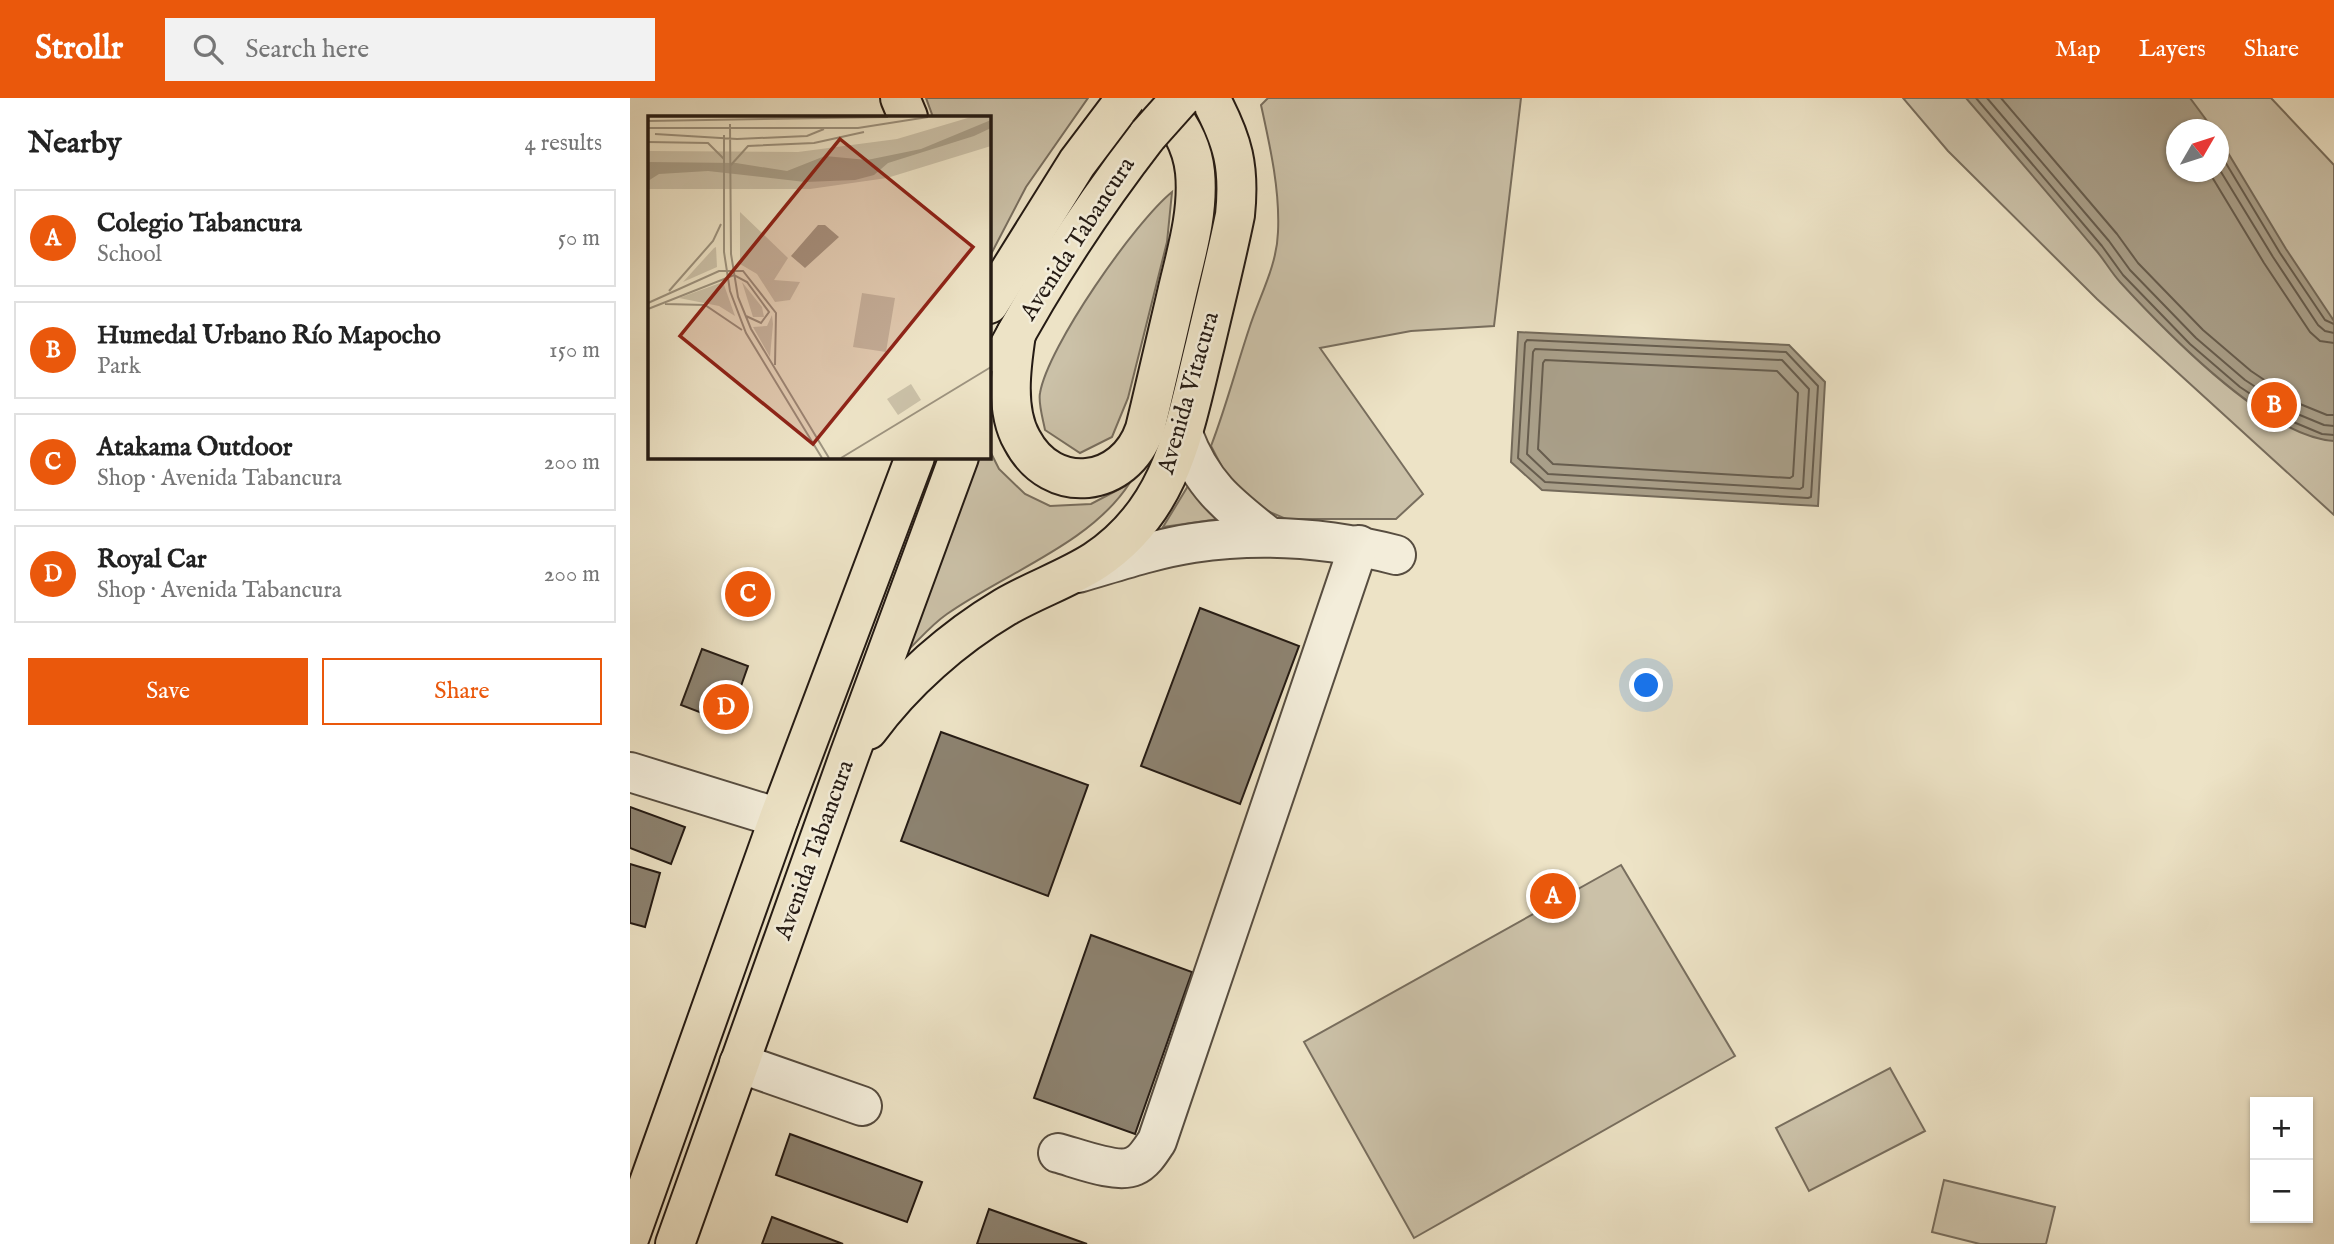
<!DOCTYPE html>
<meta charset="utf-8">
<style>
:root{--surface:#fff;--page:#f2f2f2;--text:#222;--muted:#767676;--line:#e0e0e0;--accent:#ea580c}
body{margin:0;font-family:"IM FELL English",serif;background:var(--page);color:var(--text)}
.controls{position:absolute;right:21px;bottom:21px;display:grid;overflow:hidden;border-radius:0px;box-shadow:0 2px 5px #0004}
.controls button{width:63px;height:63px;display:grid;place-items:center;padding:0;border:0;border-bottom:2px solid var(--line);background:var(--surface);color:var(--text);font:35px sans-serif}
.compass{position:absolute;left:1536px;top:21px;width:63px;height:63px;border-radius:50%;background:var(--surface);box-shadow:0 2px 5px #0004;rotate:51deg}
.you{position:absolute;left:1017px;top:588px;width:24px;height:24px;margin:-18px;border:5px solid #fff;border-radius:50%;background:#1a73e8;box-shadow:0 0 0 10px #1a73e833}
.badge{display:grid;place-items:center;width:46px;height:46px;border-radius:50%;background:var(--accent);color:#fff;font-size:23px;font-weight:700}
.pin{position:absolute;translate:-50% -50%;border:4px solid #fff;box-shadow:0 2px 7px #0006}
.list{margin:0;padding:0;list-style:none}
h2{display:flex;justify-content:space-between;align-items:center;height:91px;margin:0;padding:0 28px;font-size:30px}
h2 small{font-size:23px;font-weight:400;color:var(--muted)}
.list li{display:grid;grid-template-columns:46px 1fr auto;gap:21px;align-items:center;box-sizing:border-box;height:98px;margin:0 14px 14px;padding:0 14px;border:2px solid var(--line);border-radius:0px}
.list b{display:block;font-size:26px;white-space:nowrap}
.list p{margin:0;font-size:23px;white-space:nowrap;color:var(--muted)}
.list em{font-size:23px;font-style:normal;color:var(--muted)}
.actions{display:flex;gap:14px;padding:21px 28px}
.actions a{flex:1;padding:16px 0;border:2px solid var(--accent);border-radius:0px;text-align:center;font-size:24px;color:var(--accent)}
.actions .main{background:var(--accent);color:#fff}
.icon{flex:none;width:38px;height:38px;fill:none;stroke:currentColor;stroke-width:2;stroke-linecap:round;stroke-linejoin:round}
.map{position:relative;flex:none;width:1704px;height:1146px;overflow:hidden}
header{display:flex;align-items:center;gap:42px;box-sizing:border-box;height:98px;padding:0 35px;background:var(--accent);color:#fff}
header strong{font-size:33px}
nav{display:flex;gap:38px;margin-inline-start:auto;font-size:24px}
.search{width:490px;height:63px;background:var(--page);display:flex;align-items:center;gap:18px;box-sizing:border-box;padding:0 24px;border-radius:0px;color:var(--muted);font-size:26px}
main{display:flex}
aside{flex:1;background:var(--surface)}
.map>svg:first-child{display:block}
.green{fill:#cbc1a8;stroke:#786e5e;stroke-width:2;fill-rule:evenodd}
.water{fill:#a99f89;stroke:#746a5a;stroke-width:2}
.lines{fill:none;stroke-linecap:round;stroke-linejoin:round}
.shore{stroke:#675d4e;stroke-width:2}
.building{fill:#8d8371;stroke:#251b14;stroke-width:2}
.minor-casing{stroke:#574d40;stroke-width:42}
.major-casing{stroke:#251b14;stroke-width:42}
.minor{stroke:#f3edda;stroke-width:38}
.major{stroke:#ede3c6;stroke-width:38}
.major-bridge-casing{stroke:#251b14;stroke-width:42;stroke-linecap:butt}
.major-bridge{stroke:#ede3c6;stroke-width:38}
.labels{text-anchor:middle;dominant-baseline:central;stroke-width:5;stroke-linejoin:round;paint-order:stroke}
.street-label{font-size:24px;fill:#251b14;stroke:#f3edda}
.inset-road{fill:none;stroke:#9d937f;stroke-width:2}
.view{fill:#8f2418;fill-opacity:0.15;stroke:#8f2418;stroke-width:3.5}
.inset-edge{fill:none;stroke:#251b14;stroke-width:3.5}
</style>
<header>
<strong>Strollr</strong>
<div class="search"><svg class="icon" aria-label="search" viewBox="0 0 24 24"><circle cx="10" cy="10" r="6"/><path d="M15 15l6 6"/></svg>Search here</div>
<nav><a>Map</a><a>Layers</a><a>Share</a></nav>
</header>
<main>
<aside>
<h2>Nearby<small>4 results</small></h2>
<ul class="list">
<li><span class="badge">A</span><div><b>Colegio Tabancura</b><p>School</p></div><em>50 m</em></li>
<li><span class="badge">B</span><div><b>Humedal Urbano Río Mapocho</b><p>Park</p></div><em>150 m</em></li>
<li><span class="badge">C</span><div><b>Atakama Outdoor</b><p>Shop · Avenida Tabancura</p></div><em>200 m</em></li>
<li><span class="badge">D</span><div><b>Royal Car</b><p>Shop · Avenida Tabancura</p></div><em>200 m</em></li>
</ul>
<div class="actions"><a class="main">Save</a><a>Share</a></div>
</aside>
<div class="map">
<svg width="1704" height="1146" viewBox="0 0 1704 1146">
<rect width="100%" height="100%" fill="#ede3c6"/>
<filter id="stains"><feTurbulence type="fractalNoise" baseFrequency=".00286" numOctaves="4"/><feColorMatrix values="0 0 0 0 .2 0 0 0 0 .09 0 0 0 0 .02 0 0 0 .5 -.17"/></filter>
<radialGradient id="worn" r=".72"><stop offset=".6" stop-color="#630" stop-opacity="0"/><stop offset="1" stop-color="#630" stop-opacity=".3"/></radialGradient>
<g class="green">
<path d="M296,0H458L396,89L359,160V19H303Z"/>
<path d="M638,0H891L864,228L781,233L690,250L793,396L766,421H656L626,408L602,388L581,348C596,309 606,270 619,231C629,199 647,168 648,134C650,92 640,48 631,7Z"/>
<path d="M1273,0H1641L1704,67V417L1467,201L1318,53ZM1546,32H1588V74H1546Z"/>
<path d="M542,94L537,144L498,300L482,339L450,355L415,332C413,321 408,305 410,295C418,248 505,124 542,94Z"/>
<path d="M359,351L369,371L395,396L420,408L461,406L499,386C460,446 375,475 317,516C301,527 288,543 274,556L324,430L346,359H359Z"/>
<path d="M561,383L589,421L533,429Z"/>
<path d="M991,767L1105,958L784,1140L674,944Z"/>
<path d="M1260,970L1295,1033L1179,1093L1146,1030Z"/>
<path d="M1314,1082L1425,1109L1416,1146H1350L1302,1134Z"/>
</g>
<g class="water">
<path d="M1336,0H1560L1583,31L1546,32V74H1588L1589,40L1656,151L1704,223V343C1637,339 1535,233 1490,184C1480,173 1474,161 1464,150C1422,100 1379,50 1336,0Z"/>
<path d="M888,234L1159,247L1195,284L1188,408L912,392L881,364Z"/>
</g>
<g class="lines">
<g class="shore">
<path d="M1346,0L1472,148L1493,177L1560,246L1610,289L1661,323L1692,336L1704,337"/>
<path d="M1357,0L1479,143L1500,172L1566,240L1615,282L1665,315L1694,327L1704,328"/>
<path d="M1371,0L1487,136L1508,165L1573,232L1621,273L1670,306L1697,317H1704"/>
<path d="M1588,52L1650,155L1695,222L1704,226"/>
<path d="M1588,69L1643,159L1688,227L1695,233L1704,235"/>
<path d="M1579,74L1634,165L1680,234L1690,243L1704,245"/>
<path d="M897,242L1156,254L1188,288L1181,399L1178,400L915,384L888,360L895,245Z"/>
<path d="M905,251L1152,262L1179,291L1173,389L1170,391L918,376L897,356L903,254Z"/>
<path d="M915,262L1147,273L1168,295L1163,378L1160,380L923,366L908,351L913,265Z"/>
</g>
</g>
<g class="building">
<path d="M570,510L669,548L610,706L511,668Z"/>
<path d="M72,551L118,568L98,625L51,607Z"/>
<path d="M311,634L458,687L418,798L271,743Z"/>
<path d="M0,709L55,729L41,766L0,750Z"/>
<path d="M0,766L30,775L15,829L0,825Z"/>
<path d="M461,837L562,874L505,1036L404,1000Z"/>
<path d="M160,1036L292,1084L277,1124L146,1077Z"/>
<path d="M359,1111L457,1146H347Z"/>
<path d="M142,1119L213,1146H132Z"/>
</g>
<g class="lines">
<g class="minor-casing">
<g id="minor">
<path d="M553,336C572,387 597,406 639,439"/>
<path d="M448,475C486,464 524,451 563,445C630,435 700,440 766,457"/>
<path d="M0,674L149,720"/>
<path d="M109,965L232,1008"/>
<path d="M428,1055C447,1060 487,1076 504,1068C514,1064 521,1052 527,1043L729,447"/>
</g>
</g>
<g class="major-casing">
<g id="major">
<path d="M270,0L278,19"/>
<path d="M359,206L447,65L496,0"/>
<path d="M386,236C381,269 375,312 392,342C422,399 495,390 515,331C526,286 536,241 547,195C556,156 569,115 565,74C562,45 547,21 527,0"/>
<path d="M374,258C416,179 464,107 518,37"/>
<path d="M238,632C274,583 323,540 375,509C404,492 437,481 465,463C543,411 554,331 575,247C585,204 596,161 605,117C610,69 603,43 580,0"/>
<path d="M0,1138L149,720L285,359"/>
<path d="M45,1146L219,658L329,359"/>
</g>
</g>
<use href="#minor" class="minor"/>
<use href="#major" class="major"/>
<g class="major-bridge-casing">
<path id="major-bridge" d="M518,37L551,0"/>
</g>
<use href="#major-bridge" class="major-bridge"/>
</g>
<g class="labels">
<g class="street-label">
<text transform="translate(448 141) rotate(-57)">Avenida Tabancura</text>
<text transform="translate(559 295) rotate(-74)">Avenida Vitacura</text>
<text transform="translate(185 752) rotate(-70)">Avenida Tabancura</text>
</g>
</g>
<g transform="translate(18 18)">
<rect width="343" height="343" fill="#ede3c6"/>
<path d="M323,1H343V30L239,62L162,73H0V35L150,36L249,23ZM92,96L140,142L126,164L152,166L142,184L127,186L109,158L92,148ZM68,131L69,151L35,166L66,132ZM75,166L87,200L71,190L31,182ZM94,166L114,191L116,201H105ZM214,177L247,182L238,236L205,231ZM124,199L125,208L122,241L105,211L119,210ZM263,268L273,284L250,299L239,283Z" fill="#cbc1a8"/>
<path d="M343,4V12L326,20L240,47L226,59L207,64L157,66L60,55L11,58L0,65V46L88,47L139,55L177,40L219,44L273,33ZM170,109H177L191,121L157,152L143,140Z" fill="#a99f89"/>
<path class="inset-road" d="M0,5L240,1M82,8L83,138L90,181L103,213L181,342M0,12H210L280,1M7,18L89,23L159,20L176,13M76,19V136L82,175L98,217L174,342M0,26L60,27L76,43M82,50L100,30L166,27L216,16M21,175L65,125L73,108M0,187L71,155H95L128,197L127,249M17,188L57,189L94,214M0,193L86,159L99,166L121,196L113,207L98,200M193,342L343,251"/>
<path class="view" d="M192,23L325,131L165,328L32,220Z"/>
<rect width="343" height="343" class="inset-edge"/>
</g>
<rect width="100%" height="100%" filter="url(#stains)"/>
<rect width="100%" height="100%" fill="url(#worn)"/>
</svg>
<div class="controls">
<button>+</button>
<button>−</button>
</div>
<svg class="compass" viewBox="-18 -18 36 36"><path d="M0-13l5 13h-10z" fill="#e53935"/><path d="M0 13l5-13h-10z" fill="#767676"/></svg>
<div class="you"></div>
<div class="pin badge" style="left:923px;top:798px">A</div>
<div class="pin badge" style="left:1644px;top:307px">B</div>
<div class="pin badge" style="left:118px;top:496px">C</div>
<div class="pin badge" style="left:96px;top:609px">D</div>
</div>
</main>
